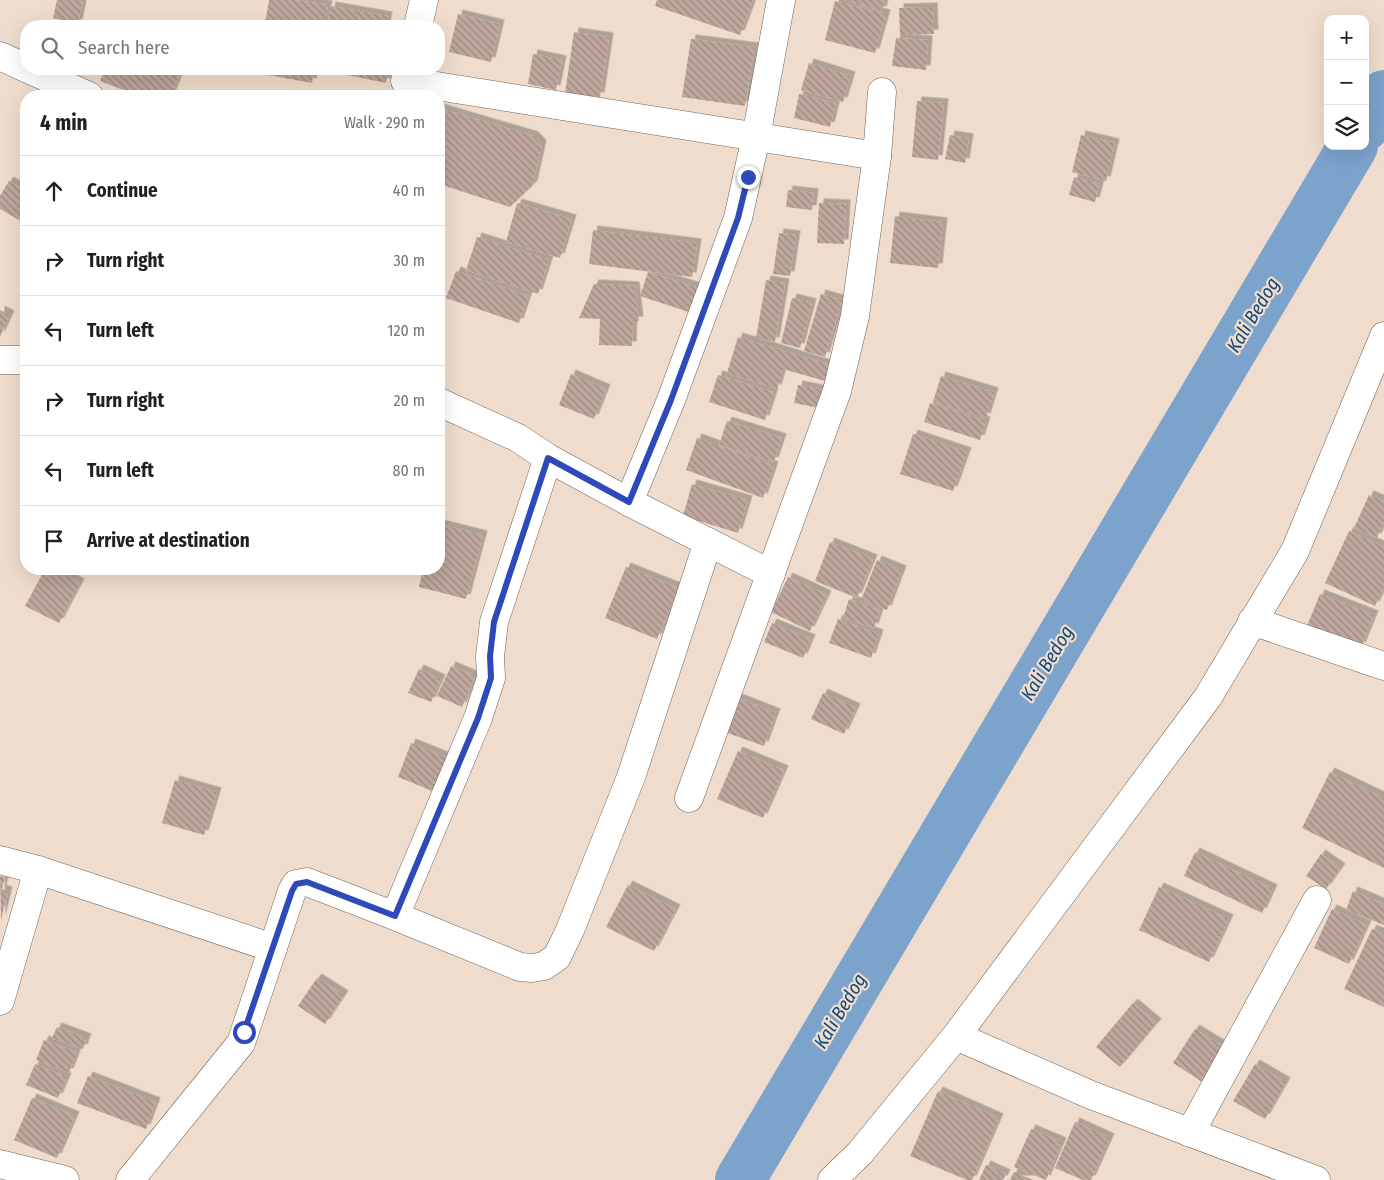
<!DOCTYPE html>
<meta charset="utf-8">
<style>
:root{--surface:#fff;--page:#f6f6f6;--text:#202124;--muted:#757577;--line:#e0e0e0}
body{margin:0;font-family:"Fira Sans Condensed",sans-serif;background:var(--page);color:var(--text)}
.controls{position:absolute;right:15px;top:15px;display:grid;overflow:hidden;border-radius:10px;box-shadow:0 5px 20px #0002}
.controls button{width:45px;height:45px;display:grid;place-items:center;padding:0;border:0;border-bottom:1px solid var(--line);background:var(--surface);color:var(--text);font:25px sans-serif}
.stop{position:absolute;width:15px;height:15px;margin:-11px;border:4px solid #2e49ba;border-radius:50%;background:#fff}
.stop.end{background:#2e49ba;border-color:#fff;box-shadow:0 1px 5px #0008}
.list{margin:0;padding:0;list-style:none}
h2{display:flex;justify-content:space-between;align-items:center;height:65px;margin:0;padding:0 20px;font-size:21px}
h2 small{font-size:16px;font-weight:400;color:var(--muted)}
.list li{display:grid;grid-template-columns:32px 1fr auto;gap:15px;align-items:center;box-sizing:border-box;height:70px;padding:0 20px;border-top:1px solid var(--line)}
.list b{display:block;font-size:19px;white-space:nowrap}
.list em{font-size:16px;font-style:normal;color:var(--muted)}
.icon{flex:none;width:28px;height:28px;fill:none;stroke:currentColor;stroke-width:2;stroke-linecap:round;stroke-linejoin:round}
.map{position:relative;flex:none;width:1384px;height:1180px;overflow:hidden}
.search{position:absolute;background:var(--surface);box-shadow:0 5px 20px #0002;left:20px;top:20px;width:425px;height:55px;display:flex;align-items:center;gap:12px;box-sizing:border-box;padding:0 18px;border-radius:20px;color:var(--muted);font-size:19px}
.panel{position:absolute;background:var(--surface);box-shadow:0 5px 20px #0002;left:20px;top:90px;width:425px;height:485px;border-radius:20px}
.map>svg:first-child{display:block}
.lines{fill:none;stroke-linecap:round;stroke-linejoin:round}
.river{stroke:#7ca3cc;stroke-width:50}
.building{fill:url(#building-back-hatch);filter:url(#shadow)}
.minor-casing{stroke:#736255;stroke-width:29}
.minor{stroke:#fff;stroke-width:28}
.route{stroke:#2e49ba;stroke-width:6}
.labels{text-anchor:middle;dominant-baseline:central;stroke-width:4.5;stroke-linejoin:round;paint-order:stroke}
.water-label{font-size:19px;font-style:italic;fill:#0e487c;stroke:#efdccc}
</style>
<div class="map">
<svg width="1384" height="1180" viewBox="0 0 1384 1180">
<defs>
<pattern id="building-back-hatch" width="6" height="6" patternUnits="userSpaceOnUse" patternTransform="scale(1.25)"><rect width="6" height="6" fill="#bfa79e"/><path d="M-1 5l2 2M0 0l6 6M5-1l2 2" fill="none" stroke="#9c8880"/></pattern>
<filter id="shadow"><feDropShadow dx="4.5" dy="-4.5" stdDeviation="0" flood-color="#0004"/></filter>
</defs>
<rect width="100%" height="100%" fill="#efdccc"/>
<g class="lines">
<g class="river">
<path d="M1365,126L1384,95"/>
<path d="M740,1180L1353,146"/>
</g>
</g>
<g class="building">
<path d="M57,0H83L78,24L53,18Z"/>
<path d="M269,0H296L328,5L324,26H287L265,23Z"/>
<path d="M657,0H753L740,35L655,6Z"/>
<path d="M845,0H885L882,11Z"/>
<path d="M835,1L886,14L875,53L825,40Z"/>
<path d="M331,6L388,16L386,26H327Z"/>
<path d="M933,7L934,34L900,35L899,8Z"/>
<path d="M458,14L500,24L491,62L449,52Z"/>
<path d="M574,32L609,37L600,97L565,93Z"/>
<path d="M896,38L928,40L926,70L892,66Z"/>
<path d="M691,39L754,47L745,106L682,97Z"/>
<path d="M533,54L562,60L556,90L528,84Z"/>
<path d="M809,63L851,76L843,102L801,90Z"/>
<path d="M105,69H182L171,96H139L100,81Z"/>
<path d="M253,69H314L312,83L252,72Z"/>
<path d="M318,69H388L386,83Z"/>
<path d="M799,94L836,103L830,127L794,118Z"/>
<path d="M917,101L944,103L938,160L912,157Z"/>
<path d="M439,108L534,136L542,145L533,185L510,207L439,184Z"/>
<path d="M950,135L969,138L965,163L945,159Z"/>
<path d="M1081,135L1115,143L1106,181L1072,172Z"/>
<path d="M1074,177L1100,184L1095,202L1069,195Z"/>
<path d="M9,181L26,191V224L0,209V196Z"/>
<path d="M788,190L814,193L812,210L786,207Z"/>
<path d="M517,203L572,219L560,258L506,242Z"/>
<path d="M819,203L846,204L844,244L817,243Z"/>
<path d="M895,216L943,222L938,268L890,263Z"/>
<path d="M593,230L697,243L692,277L589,264Z"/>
<path d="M779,233L796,235L790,276L773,274Z"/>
<path d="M477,237L549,260L538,294L466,270Z"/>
<path d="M456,271L528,296L519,323L446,298Z"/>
<path d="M648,272L706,290L698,315L640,296Z"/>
<path d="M766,280L785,283L775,342L756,338Z"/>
<path d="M594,284L635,286L639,321H633L632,346L599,345L600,319L579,318Z"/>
<path d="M821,294L842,300L825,357L804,351Z"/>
<path d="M792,298L812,303L800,348L781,343Z"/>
<path d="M0,310L10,315L0,337Z"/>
<path d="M738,337L830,365L825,381L783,369L777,389L727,373Z"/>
<path d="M571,374L606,389L594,419L559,405Z"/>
<path d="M718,375L774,392L765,420L709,402Z"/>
<path d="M941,376L994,392L986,418L933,402Z"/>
<path d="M798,385L833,392L829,410L794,403Z"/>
<path d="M930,403L986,421L980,440L924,422Z"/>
<path d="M727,421L782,438L774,462L719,445Z"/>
<path d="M913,434L967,452L953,491L900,474Z"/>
<path d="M697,438L774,466L763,498L686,470Z"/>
<path d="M692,484L748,500L738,533L683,516Z"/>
<path d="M1369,495L1384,501V521L1377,538L1354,528Z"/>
<path d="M439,524L483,535L466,599L419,587L423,569H439Z"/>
<path d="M1349,531L1384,547V587L1375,606L1325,583Z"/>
<path d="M830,542L873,559L857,598L815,581Z"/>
<path d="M877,560L902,570L887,610L861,600Z"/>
<path d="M626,567L679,588L657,639L605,618Z"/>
<path d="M45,569H53L80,583L59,623L25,606Z"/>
<path d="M788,577L827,595L810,631L771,612Z"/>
<path d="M1320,594L1374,615L1361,647L1307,626Z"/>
<path d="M849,599L880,610L874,628L843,618Z"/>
<path d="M838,619L879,634L871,658L829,643Z"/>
<path d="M772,623L811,639L803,658L764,642Z"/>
<path d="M451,666L475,676L462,707L437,696Z"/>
<path d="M419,669L441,679L431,702L408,693Z"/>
<path d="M823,693L856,708L844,734L811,719Z"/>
<path d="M735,697L776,713L764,746L722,731Z"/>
<path d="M411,743L456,761L442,795L398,777Z"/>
<path d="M738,751L784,770L763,818L717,799Z"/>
<path d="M1330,772L1384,798V868L1302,828Z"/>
<path d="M175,780L217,792L204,835L162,823Z"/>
<path d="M1195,852L1273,889L1262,913L1184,876Z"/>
<path d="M1321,854L1341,868L1326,889L1306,876Z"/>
<path d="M0,876L5,877L2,889L8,891L1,920Z"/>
<path d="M628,885L676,909L654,951L606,927Z"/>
<path d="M1159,887L1229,919L1209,962L1139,930Z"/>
<path d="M1353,891L1384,904V925L1346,910Z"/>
<path d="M1332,909L1367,925L1349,964L1314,948Z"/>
<path d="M1372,929L1384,934V1007L1344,989Z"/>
<path d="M317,978L344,995L325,1024L298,1006Z"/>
<path d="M1133,1003L1157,1023L1120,1067L1096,1047Z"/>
<path d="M57,1027L87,1038L83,1049L52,1038Z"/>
<path d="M1195,1029L1226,1048L1204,1083L1173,1063Z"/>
<path d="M44,1040L77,1052L69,1073L36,1060Z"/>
<path d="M35,1064L67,1077L58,1098L26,1085Z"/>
<path d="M1255,1064L1286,1082L1265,1119L1233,1101Z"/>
<path d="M88,1076L156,1102L146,1129L77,1103Z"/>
<path d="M938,1091L999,1118L972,1180H967L910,1156Z"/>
<path d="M32,1098L75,1116L57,1158L14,1140Z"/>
<path d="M1075,1122L1110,1138L1091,1180H1083L1055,1168Z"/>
<path d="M1031,1129L1062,1142L1046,1180L1014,1167Z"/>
<path d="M986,1165L1006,1174L1003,1180H979Z"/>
<path d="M1014,1172L1033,1180H1010Z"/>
</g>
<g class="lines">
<g class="minor-casing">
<g id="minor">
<path d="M418,26L424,0"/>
<path d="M0,56L26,68"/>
<path d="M28,69L89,96"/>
<path d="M405,81L877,156"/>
<path d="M0,360H26"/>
<path d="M439,402L518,438L548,458L629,502L771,574"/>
<path d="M629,502L671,400L738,218L756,137L781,0"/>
<path d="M1252,621L1384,666"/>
<path d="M689,798L837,391L855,316L877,156L882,92"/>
<path d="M0,860L38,870L273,948"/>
<path d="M395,916L520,967L532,968L544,966L557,957L570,930L631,777L708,542"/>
<path d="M0,1001L38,870"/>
<path d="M956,1036L1091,1095L1316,1180"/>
<path d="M1190,1133L1317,900"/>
<path d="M0,1164L65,1180"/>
<path d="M130,1180L241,1043L292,891L296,884L307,882L395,916L478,718L491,678L490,656L494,622L548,458"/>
<path d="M832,1180L860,1153L956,1036L1208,697L1295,551L1384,336"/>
</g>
</g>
<use href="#minor" class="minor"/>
</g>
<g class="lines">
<path class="route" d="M244,1032L292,891L296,884L307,882L395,916L478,718L491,678L490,656L494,622L548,458L629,502L671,400L738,218L748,177"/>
</g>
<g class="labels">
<g class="water-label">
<text transform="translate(1253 315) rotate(-59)">Kali Bedog</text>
<text transform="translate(1047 663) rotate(-59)">Kali Bedog</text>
<text transform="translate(840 1011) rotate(-59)">Kali Bedog</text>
</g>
</g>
</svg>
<div class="controls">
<button>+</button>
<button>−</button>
<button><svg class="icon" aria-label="layers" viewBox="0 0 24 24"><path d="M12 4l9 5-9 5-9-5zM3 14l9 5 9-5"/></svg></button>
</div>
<div class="stop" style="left:244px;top:1032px"></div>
<div class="stop end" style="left:748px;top:177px"></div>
<div class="search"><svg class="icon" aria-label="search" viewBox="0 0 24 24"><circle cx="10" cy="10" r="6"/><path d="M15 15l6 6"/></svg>Search here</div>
<section class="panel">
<h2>4 min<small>Walk · 290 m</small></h2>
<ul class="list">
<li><svg class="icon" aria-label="ahead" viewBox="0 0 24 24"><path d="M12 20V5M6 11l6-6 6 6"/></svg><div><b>Continue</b></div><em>40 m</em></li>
<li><svg class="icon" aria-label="right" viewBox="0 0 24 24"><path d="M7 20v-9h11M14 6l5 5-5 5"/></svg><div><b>Turn right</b></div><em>30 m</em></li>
<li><svg class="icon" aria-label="left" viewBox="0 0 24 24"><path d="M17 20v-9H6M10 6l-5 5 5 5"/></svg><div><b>Turn left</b></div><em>120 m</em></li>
<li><svg class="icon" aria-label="right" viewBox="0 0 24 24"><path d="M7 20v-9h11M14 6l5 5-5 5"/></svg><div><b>Turn right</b></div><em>20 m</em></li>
<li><svg class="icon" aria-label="left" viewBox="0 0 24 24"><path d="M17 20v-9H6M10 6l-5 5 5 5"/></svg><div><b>Turn left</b></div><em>80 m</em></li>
<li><svg class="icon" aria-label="arrive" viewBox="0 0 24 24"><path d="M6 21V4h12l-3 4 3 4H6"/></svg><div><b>Arrive at destination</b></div></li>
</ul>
</section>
</div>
